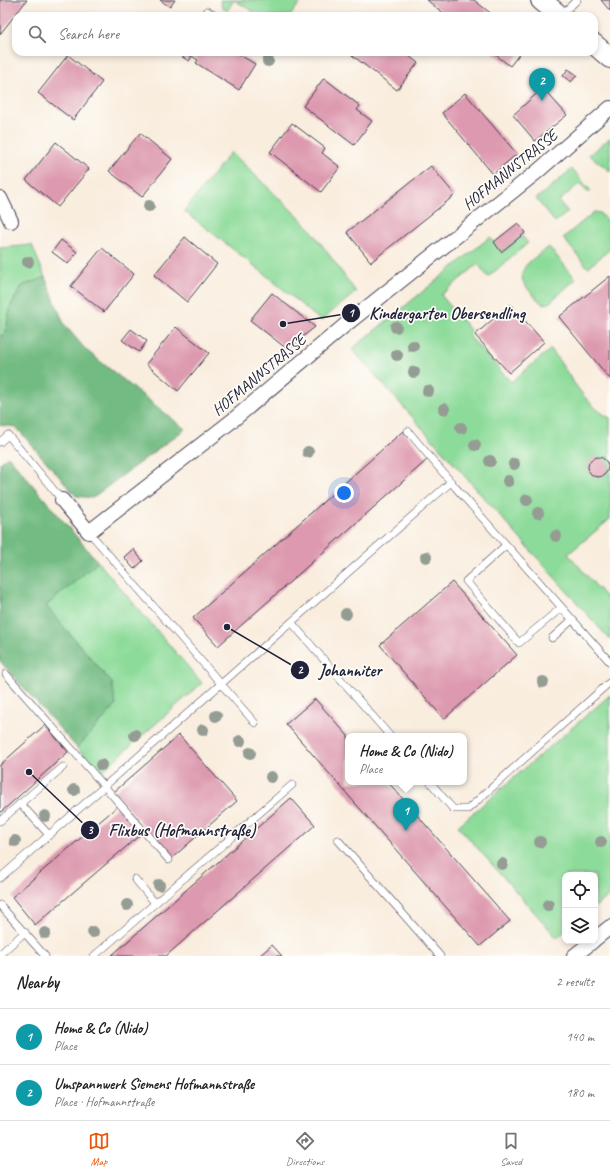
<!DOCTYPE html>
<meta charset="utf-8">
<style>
:root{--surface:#fff;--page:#f6f6f6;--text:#202124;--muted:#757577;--line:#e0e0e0;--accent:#ea580c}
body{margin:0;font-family:Caveat,sans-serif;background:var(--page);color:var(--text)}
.controls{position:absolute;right:12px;bottom:12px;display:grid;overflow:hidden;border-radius:8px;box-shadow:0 2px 6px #0003}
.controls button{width:36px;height:36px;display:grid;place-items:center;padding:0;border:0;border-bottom:1px solid var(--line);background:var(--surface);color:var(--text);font:20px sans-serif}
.you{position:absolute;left:344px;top:493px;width:14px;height:14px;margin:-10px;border:3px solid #fff;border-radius:50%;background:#1a73e8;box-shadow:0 0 0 6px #1a73e833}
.badge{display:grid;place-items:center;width:26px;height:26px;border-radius:50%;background:var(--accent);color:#fff;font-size:13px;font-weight:700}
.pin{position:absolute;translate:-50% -33px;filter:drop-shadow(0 1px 2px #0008)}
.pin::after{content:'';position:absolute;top:21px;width:14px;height:12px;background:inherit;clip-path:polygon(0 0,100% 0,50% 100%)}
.popup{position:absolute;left:345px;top:733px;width:122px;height:52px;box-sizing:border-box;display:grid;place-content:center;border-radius:8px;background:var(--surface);filter:drop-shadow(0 1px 3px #0005);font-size:13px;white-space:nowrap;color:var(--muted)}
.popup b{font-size:15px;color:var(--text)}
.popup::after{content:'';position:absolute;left:50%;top:100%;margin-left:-8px;border:8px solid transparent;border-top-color:var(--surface)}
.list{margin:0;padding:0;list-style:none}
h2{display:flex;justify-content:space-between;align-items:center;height:52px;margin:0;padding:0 16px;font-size:17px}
h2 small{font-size:13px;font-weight:400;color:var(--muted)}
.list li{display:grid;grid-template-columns:26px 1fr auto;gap:12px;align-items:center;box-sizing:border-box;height:56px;padding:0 16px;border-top:1px solid var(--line)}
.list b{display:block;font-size:15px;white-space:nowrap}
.list p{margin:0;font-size:13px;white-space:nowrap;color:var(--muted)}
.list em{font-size:13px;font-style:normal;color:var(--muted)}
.icon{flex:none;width:22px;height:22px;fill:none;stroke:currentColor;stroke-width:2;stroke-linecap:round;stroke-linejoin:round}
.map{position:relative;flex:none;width:610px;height:956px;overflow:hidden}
.search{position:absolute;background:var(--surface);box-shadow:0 2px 6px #0003;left:12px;right:12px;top:12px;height:44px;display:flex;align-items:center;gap:10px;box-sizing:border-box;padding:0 14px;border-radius:12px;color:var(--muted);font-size:15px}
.sheet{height:164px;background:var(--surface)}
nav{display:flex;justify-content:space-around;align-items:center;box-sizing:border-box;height:56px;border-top:1px solid var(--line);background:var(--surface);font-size:11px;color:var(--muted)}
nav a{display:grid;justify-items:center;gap:2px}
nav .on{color:var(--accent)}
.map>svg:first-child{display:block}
.green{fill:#8ddb9a;stroke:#587e6a}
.forest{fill:#72bb82;stroke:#4a6e5e}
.building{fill:#dd99af}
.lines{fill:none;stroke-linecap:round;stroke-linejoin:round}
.lane-casing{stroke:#424053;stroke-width:8}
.street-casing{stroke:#424053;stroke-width:16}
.secondary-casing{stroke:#424053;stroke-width:22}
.lane{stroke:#fff;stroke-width:7}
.street{stroke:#fff;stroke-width:14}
.secondary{stroke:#fff;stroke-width:20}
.tree{fill:#949c94}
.labels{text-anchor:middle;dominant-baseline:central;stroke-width:3.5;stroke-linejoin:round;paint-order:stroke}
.street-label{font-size:16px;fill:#22223b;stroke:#fdfcf7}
.leader{fill:none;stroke:#22223b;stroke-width:1.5}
.callout-dot{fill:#22223b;stroke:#fdfcf7;stroke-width:1.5}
.mark-label{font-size:12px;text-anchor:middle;font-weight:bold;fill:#fff}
.callout-label{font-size:17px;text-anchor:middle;font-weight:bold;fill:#22223b;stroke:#fdfcf7;stroke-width:3.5;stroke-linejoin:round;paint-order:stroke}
</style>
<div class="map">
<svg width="610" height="956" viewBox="0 0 610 956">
<rect width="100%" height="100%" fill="#fdfcf7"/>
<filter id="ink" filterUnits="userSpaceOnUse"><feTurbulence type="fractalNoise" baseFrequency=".025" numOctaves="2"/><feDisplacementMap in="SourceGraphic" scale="8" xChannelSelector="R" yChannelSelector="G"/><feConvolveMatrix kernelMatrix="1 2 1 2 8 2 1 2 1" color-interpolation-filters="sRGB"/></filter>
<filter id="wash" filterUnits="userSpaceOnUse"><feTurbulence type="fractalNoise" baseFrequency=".012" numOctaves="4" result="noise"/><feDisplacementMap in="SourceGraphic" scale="16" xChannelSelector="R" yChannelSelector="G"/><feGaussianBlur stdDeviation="0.9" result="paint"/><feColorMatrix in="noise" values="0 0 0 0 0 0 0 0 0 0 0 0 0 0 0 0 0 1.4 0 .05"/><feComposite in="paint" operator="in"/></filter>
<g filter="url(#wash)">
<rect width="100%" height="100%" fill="#f9edde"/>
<g class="green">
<path d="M220,0H302L290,16H252L254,12L234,0L227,11L222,7Z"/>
<path d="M610,138V171L589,155Z"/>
<path d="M231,152L309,227L356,292L321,321L261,271L184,211Z"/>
<path d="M572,169L591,191L589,193L580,183L559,201L568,212L555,222L536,199Z"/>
<path d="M594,212L600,213L610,225V249L588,268L563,238Z"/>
<path d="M522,236L528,243L488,277L478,264L441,295L470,330V337L511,382L551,349C568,372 584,405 610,418V519L568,554L610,602V640L352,349L490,237L502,252Z"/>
<path d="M32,245L45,277L22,286L11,305L5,335L0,336V248Z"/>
<path d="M549,247L576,279L549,303L543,304C537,300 533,294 528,289C511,269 534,259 549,247Z"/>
<path d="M98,562L202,683L100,773L77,748L116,705L46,606Z"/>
<path d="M610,695V895L595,907V875H565V931L557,938L458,826Z"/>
</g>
<g class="forest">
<path d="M45,277L64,324L86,350L185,429L92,498L76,496L16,427L0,425V336L5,334L11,305L22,286Z"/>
<path d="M8,456L98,562L46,606L112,683L116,705L77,748L0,661V463Z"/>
</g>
<g id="blocks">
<g class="building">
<path d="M0,0H27L0,34Z"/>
<path d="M160,0H175L170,7Z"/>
<path d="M427,0H474L494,16H447Z"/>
<path d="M601,0H610V11Z"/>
<path d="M174,52H235L255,64L239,90L196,63L198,60L192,56L189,61Z"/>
<path d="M348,52H404L418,63L397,90Z"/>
<path d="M492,52H521L510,66Z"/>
<path d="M68,55L102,82L73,120L38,93Z"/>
<path d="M568,69L577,75L571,82L563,76Z"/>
<path d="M324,78L360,106L357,110L372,121L354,145L303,106Z"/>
<path d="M543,88L567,115L535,141L513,115Z"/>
<path d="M465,93L517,154L493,174L442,113Z"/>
<path d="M292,123L325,148L322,153L340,167L321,192L270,152Z"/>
<path d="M140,133L172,159L142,197L109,171Z"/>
<path d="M56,142L89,169L58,207L26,180Z"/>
<path d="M431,166L455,195L371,262L347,232Z"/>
<path d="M518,223L525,233L501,252L494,242Z"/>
<path d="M185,237L217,264L187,302L154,275Z"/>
<path d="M61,240L77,252L68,264L52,252Z"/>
<path d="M102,248L134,274L104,312L71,286Z"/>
<path d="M610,276V379L559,317Z"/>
<path d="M272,293L315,327L287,349L250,320Z"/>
<path d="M510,304L544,342L509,373L475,335Z"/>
<path d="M176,327L209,353L178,391L146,364Z"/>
<path d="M131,329L147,341L139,352L122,340Z"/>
<path d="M403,431L428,459L218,646L193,618Z"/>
<circle cx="598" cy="467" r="10"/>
<path d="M133,549L143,561L134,569L124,557Z"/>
<path d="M452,582L517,655L444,719L380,645Z"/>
<path d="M315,699L348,736V782H388L510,921L480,946L286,724Z"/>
<path d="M45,725L68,752L0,813V765Z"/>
<path d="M179,735L237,801L172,858L114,792Z"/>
<path d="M291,798L315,825L166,956H111Z"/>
<path d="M118,806L141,834L35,925L12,897Z"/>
<path d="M272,945L282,956H259Z"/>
</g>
</g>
</g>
<g filter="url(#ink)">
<use href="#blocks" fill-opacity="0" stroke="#424053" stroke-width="1"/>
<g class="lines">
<g class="lane-casing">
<g id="lane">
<path d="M207,11L216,16"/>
<path d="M561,15L577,0"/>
<path d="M408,431L456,488L610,662"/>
<path d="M0,442L8,435L62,500"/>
<path d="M89,532L255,723"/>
<path d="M506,545L466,581L519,643L561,608"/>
<path d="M292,623L390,736"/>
<path d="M552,638L572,620"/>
<path d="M6,674L169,860"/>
<path d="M430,782L453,809H468L610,682"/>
<path d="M20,803L49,835"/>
<path d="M0,821L63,767"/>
<path d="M338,840L440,956"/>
<path d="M0,878L451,482"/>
<path d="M135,879L155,903"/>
<path d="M0,905L45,956"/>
<path d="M0,954L25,932"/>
<path d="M94,956L292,785"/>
</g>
</g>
<g class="street-casing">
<g id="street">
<path d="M0,198L11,221"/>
<path d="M62,500L89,532L233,420L344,326L538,171L610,108"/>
<path d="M595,939L610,927"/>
<path d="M574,956L593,941"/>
</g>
</g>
<g class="secondary-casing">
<g id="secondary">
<path d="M541,0L560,16"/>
<path d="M594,44L610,58"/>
</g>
</g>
<use href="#lane" class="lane"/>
<use href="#street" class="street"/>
<use href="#secondary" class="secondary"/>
</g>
<g class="tree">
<circle cx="268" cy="61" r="6"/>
<circle cx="149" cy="206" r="6"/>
<circle cx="28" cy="262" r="6"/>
<circle cx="396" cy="327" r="6"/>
<circle cx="413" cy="346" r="6"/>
<circle cx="397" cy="355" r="6"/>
<circle cx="414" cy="372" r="6"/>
<circle cx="428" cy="391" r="6"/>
<circle cx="444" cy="409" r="6"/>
<circle cx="461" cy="428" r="6"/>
<circle cx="475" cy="445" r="6"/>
<circle cx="308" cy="452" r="6"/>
<circle cx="490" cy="461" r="6"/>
<circle cx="514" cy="464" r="6"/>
<circle cx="508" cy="481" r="6"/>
<circle cx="527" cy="500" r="6"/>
<circle cx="538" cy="513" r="6"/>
<circle cx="556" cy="536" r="6"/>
<circle cx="426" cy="557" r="6"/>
<circle cx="346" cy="614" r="6"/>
<circle cx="543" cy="682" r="6"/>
<circle cx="216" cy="716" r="6"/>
<circle cx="203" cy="730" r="6"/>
<circle cx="135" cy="735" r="6"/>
<circle cx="240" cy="741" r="6"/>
<circle cx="250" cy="753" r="6"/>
<circle cx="101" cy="765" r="6"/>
<circle cx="271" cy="777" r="6"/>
<circle cx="74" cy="790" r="6"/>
<circle cx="45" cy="816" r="6"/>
<circle cx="15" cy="841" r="6"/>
<circle cx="540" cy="842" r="6"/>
<circle cx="601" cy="842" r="6"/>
<circle cx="502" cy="864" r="6"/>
<circle cx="159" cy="885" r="6"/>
<circle cx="127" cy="905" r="6"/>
<circle cx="548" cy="905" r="6"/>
<circle cx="93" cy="932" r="6"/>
<circle cx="45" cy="933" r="6"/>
</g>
</g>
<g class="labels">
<g class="street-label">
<text transform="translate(510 170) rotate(-39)">HOFMANNSTRASSE</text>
<text transform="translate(259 375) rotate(-40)">HOFMANNSTRASSE</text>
</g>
</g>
<path class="leader" d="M283 324L351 313M227 627L300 670M29 772L90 830"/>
<g class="callout-dot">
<circle cx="283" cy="324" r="4"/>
<circle cx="227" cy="627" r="4"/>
<circle cx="29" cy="772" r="4"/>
<circle cx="351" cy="313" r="10"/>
<circle cx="300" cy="670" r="10"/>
<circle cx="90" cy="830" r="10"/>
</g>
<g class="mark-label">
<text x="351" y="317">1</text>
<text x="300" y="674">2</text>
<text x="90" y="834">3</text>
</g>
<g class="callout-label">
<text x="447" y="319">Kindergarten Obersendling</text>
<text x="350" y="676">Johanniter</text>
<text x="182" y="836">Flixbus (Hofmannstraße)</text>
</g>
</svg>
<div class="controls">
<button><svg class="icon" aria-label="locate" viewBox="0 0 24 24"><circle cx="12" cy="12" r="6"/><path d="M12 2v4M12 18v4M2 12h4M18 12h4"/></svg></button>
<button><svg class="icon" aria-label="layers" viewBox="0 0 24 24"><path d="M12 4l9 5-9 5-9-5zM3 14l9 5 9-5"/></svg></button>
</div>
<div class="you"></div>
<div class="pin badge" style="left:406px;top:831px;background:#0f9aa8">1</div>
<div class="popup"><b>Home &amp; Co (Nido)</b>Place</div>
<div class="pin badge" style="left:542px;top:101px;background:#0f9aa8">2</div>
<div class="search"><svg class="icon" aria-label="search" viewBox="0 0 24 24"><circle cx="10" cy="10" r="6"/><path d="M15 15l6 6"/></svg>Search here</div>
</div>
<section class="sheet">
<h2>Nearby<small>2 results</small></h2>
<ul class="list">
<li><span class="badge" style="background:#0f9aa8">1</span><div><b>Home &amp; Co (Nido)</b><p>Place</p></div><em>140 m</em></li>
<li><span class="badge" style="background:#0f9aa8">2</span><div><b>Umspannwerk Siemens Hofmannstraße</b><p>Place · Hofmannstraße</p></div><em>180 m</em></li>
</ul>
</section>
<nav>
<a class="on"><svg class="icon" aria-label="map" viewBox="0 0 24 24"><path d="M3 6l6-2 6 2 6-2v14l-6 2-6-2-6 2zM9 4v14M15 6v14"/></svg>Map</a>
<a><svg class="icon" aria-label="directions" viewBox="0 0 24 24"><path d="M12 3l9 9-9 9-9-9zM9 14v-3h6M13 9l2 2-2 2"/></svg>Directions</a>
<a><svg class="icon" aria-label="saved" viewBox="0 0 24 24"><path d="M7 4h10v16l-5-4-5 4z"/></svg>Saved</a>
</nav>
